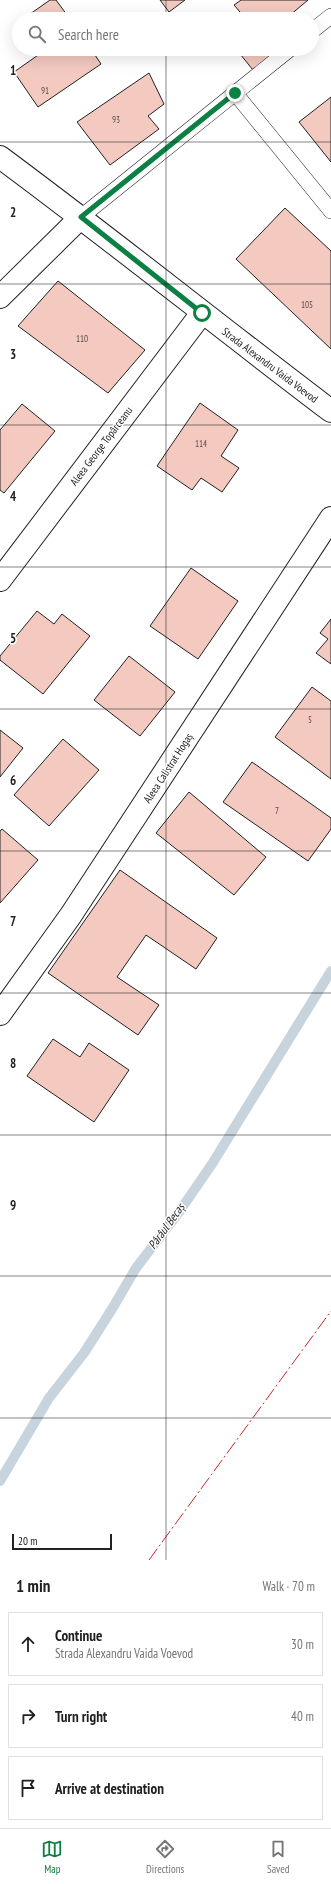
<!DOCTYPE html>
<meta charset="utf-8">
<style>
:root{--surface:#fff;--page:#f2f2f2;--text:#202124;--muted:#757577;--line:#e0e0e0;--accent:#0b8043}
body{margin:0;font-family:"PT Sans Narrow",sans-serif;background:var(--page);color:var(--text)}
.scale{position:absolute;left:12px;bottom:10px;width:100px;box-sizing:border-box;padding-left:4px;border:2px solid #222;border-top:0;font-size:11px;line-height:14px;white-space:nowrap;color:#222;-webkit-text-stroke:3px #fff;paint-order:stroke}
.stop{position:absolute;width:12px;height:12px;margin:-9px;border:3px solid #0b8043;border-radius:50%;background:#fff}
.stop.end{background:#0b8043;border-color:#fff;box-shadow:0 1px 4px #0008}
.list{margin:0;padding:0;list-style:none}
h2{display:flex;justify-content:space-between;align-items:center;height:52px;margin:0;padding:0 16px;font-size:17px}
h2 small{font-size:13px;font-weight:400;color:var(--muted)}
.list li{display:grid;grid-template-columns:26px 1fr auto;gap:12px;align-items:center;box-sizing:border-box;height:64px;margin:0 8px 8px;padding:0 8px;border:1px solid var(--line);border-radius:0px}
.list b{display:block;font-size:15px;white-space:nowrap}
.list p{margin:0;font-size:13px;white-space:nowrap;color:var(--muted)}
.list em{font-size:13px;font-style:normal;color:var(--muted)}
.icon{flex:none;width:22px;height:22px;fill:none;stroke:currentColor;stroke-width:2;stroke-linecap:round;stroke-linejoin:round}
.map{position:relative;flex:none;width:331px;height:1560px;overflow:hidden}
.search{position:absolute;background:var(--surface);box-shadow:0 4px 16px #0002;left:12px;right:12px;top:12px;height:44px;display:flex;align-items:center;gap:10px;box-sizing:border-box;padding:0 14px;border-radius:22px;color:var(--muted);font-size:15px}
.sheet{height:268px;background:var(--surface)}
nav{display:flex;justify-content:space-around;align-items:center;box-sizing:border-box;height:56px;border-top:1px solid var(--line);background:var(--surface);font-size:11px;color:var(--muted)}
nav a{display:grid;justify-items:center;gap:2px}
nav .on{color:var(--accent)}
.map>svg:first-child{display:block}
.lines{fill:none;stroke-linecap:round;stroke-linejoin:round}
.stream{stroke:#c7d3dd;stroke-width:10}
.building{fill:#f3c9c0;stroke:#222}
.lane-casing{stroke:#222;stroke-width:16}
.street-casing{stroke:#222;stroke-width:24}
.lane{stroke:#fff;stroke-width:15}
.street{stroke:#fff;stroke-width:22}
.power{stroke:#c62828;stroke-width:1;stroke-dasharray:14 3 2 3;stroke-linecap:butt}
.route{stroke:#0b8043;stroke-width:5}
.grid{fill:none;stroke:#222;stroke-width:1;stroke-opacity:0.55}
.labels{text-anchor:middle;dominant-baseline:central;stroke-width:3;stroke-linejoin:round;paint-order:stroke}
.number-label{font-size:9px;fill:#564c4a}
.street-label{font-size:11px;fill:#222;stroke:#fff}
.water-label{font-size:12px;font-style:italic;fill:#222;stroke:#fff}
.grid-label{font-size:13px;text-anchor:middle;font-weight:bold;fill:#222;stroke:#fff;stroke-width:3;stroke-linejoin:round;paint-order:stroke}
</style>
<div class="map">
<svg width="331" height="1560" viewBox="0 0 331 1560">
<rect width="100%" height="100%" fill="#fff"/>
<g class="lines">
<path class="stream" d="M0,1481L49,1398L84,1353L112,1309L136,1268L179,1212L212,1164L331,971"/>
</g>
<g class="building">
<path d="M50,0H56L70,19H23Z"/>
<path d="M160,0H185L169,12Z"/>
<path d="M241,0H308L289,16L292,19H246L234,5Z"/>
<path d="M38,49H91L101,64L38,107L14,72L41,53Z"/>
<path d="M236,49H279L253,70Z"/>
<path d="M149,73L164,104L148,116L159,129L110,165L77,122Z"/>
<path d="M331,97V162L299,122Z"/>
<path d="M285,208L331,251V349L236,259Z"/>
<path d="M58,281L145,350L108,393L18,326Z"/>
<path d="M200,403L238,430L221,456L239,468L222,492L201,478L192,490L157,466Z"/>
<path d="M22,404L55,431L4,493L0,490V430Z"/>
<path d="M191,568L238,601L198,659L150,626Z"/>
<path d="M37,611L54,624L62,614L90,636L43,694L0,660V656Z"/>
<path d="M331,619V664L316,653L328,639L320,633Z"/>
<path d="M129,656L175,692L140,736L94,700Z"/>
<path d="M312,687L331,701V779L275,737Z"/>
<path d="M0,730L23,748L0,777Z"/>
<path d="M63,739L99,770L49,826L14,795Z"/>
<path d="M252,762L331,818V829L308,861L223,802Z"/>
<path d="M189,792L266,857L234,895L156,833Z"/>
<path d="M2,829L38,860L0,903V831Z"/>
<path d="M120,870L217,938L196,969L146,935L117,977L159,1005L138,1035L48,973Z"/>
<path d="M53,1039L80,1057L89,1043L129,1070L94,1122L27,1076Z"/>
</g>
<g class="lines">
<g class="lane-casing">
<g id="lane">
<path d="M312,31L331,16"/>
<path d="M235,93L331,211"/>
<path d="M81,217L290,49"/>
</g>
</g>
<g class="street-casing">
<g id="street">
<path d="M0,157C112,240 220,327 331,411"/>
<path d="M0,297L81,217"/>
<path d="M0,580L202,313"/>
<path d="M0,1014L71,915L331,518"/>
</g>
</g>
<use href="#lane" class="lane"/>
<use href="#street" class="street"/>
<path class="power" d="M149,1560L331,1311"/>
</g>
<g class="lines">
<path class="route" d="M202,313L81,217L235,93"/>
</g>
<path class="grid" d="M166,0V19M166,49V1560M0,142H331M0,284H331M0,425H331M0,567H331M0,709H331M0,851H331M0,993H331M0,1135H331M0,1276H331M0,1418H331"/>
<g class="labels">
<g class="number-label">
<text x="45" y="90">91</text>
<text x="116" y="119">93</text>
<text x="307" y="304">105</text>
<text x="82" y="338">110</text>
<text x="201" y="443">114</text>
<text x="310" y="719">5</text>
<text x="277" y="810">7</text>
</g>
<g class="street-label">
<text transform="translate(270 365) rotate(37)">Strada Alexandru Vaida Voevod</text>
<text transform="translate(101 446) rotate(-53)">Aleea George Topârceanu</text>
<text transform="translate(168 768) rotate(-57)">Aleea Calistrat Hogaș</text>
</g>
<g class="water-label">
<text transform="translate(166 1226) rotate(-54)">Pârâul Becaș</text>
</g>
</g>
<g class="grid-label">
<text x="13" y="75">1</text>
<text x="13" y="217">2</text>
<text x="13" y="359">3</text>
<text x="13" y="501">4</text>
<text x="13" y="643">5</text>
<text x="13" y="785">6</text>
<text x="13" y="926">7</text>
<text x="13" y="1068">8</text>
<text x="13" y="1210">9</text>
</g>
</svg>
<div class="scale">20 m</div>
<div class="stop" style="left:202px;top:313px"></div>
<div class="stop end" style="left:235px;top:93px"></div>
<div class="search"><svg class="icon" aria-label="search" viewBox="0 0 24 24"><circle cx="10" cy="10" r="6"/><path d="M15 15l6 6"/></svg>Search here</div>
</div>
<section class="sheet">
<h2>1 min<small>Walk · 70 m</small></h2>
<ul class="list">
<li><svg class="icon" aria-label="ahead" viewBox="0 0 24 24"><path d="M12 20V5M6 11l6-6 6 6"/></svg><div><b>Continue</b><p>Strada Alexandru Vaida Voevod</p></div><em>30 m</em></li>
<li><svg class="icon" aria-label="right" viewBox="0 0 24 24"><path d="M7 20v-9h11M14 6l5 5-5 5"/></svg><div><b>Turn right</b></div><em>40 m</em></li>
<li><svg class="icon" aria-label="arrive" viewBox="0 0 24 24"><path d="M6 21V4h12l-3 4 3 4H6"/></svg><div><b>Arrive at destination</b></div></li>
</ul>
</section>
<nav>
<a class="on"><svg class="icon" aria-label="map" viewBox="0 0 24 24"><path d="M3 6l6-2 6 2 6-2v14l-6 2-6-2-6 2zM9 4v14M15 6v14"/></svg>Map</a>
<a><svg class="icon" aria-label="directions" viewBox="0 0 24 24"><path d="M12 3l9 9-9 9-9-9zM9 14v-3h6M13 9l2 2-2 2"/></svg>Directions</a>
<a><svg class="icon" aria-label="saved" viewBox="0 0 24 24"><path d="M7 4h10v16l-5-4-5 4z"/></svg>Saved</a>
</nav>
